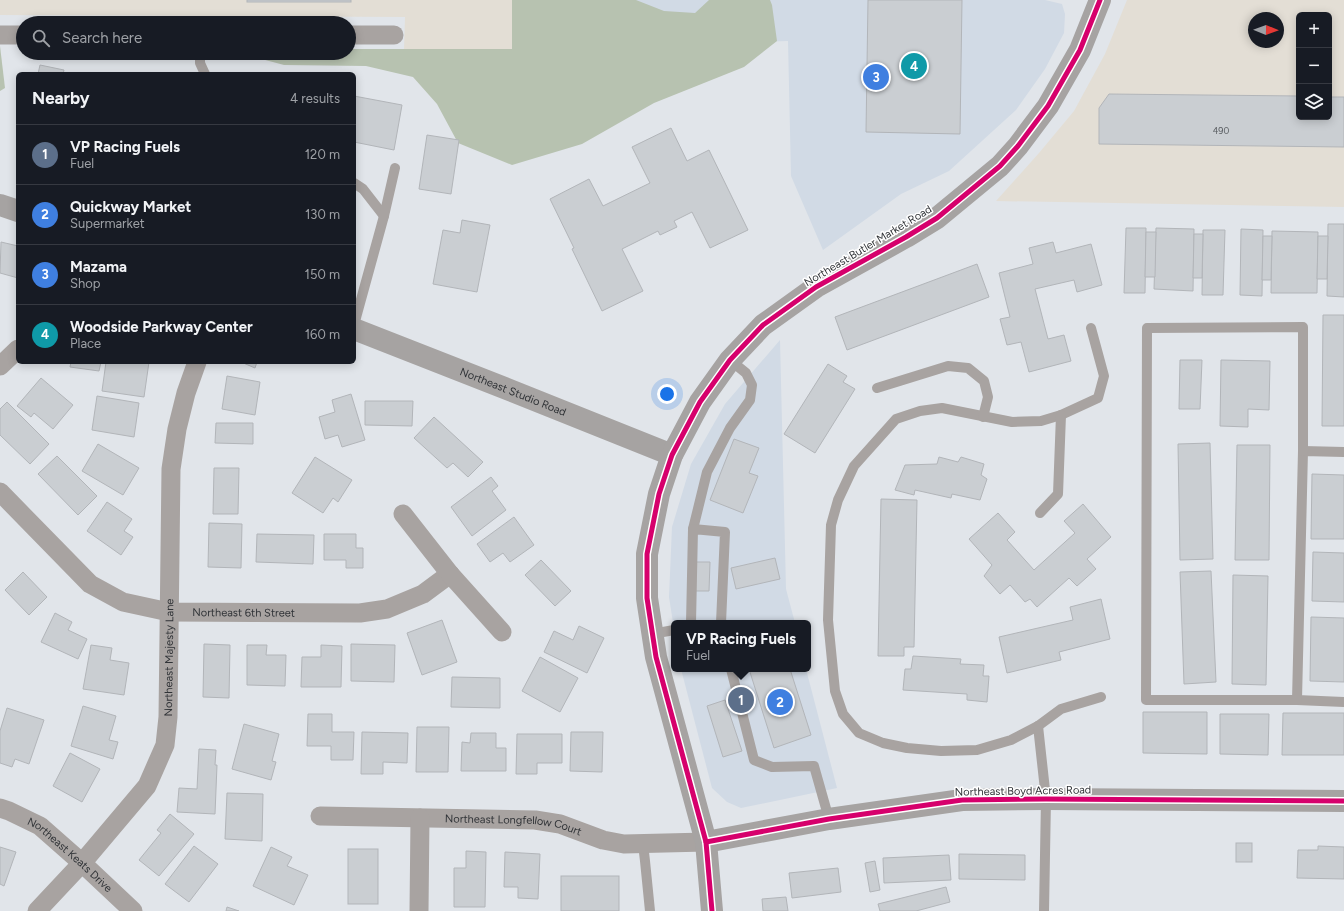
<!DOCTYPE html>
<meta charset="utf-8">
<style>
:root{--surface:#171b24;--page:#242831;--text:#f1f3f6;--muted:#9ea1a6;--line:#363941;--accent:#7c3aed}
body{margin:0;font-family:Figtree,sans-serif;background:var(--page);color:var(--text)}
.controls{position:absolute;right:12px;top:12px;display:grid;overflow:hidden;border-radius:6px;box-shadow:0 2px 10px #0003}
.controls button{width:36px;height:36px;display:grid;place-items:center;padding:0;border:0;border-bottom:1px solid var(--line);background:var(--surface);color:var(--text);font:20px sans-serif}
.compass{position:absolute;left:1248px;top:12px;width:36px;height:36px;border-radius:50%;background:var(--surface);box-shadow:0 2px 10px #0003;rotate:91deg}
.you{position:absolute;left:667px;top:394px;width:14px;height:14px;margin:-10px;border:3px solid #fff;border-radius:50%;background:#1a73e8;box-shadow:0 0 0 6px #1a73e833}
.badge{display:grid;place-items:center;width:26px;height:26px;border-radius:50%;background:var(--accent);color:#fff;font-size:13px;font-weight:700}
.pin{position:absolute;translate:-50% -50%;border:2px solid #fff;box-shadow:0 1px 4px #0006}
.popup{position:absolute;left:671px;top:620px;width:140px;height:52px;box-sizing:border-box;display:grid;place-content:center;border-radius:6px;background:var(--surface);filter:drop-shadow(0 1px 3px #0005);font-size:13px;white-space:nowrap;color:var(--muted)}
.popup b{font-size:15px;color:var(--text)}
.popup::after{content:'';position:absolute;left:50%;top:100%;margin-left:-8px;border:8px solid transparent;border-top-color:var(--surface)}
.list{margin:0;padding:0;list-style:none}
h2{display:flex;justify-content:space-between;align-items:center;height:52px;margin:0;padding:0 16px;font-size:17px}
h2 small{font-size:13px;font-weight:400;color:var(--muted)}
.list li{display:grid;grid-template-columns:26px 1fr auto;gap:12px;align-items:center;box-sizing:border-box;height:60px;padding:0 16px;border-top:1px solid var(--line)}
.list b{display:block;font-size:15px;white-space:nowrap}
.list p{margin:0;font-size:13px;white-space:nowrap;color:var(--muted)}
.list em{font-size:13px;font-style:normal;color:var(--muted)}
.icon{flex:none;width:22px;height:22px;fill:none;stroke:currentColor;stroke-width:2;stroke-linecap:round;stroke-linejoin:round}
.map{position:relative;flex:none;width:1344px;height:911px;overflow:hidden}
.search{position:absolute;background:var(--surface);box-shadow:0 2px 10px #0003;left:16px;top:16px;width:340px;height:44px;display:flex;align-items:center;gap:10px;box-sizing:border-box;padding:0 14px;border-radius:22px;color:var(--muted);font-size:15px}
.panel{position:absolute;background:var(--surface);box-shadow:0 2px 10px #0003;left:16px;top:72px;width:340px;height:292px;border-radius:6px}
.map>svg:first-child{display:block}
.built{fill:#d1dae5}
.industrial{fill:#e3ded5;fill-rule:evenodd}
.forest{fill:#b7c2b0}
.building{fill:#caced2;stroke:#b2b5b9}
.lines{fill:none;stroke-linecap:round;stroke-linejoin:round}
.lane{stroke:#a8a3a1;stroke-width:10}
.street{stroke:#a8a3a1;stroke-width:19}
.secondary{stroke:#a6a3a2;stroke-width:22}
.cycleway-casing{stroke:#fff;stroke-width:8}
.cycleway{stroke:#d6006c;stroke-width:5}
.labels{text-anchor:middle;dominant-baseline:central;stroke-width:3;stroke-linejoin:round;paint-order:stroke}
.number-label{font-size:9px;fill:#565a5e}
.street-label{font-size:11px;fill:#303337;stroke:#fff}
</style>
<div class="map">
<svg width="1344" height="911" viewBox="0 0 1344 911">
<rect width="100%" height="100%" fill="#e1e5ea"/>
<g class="built">
<path d="M512,0H1045L1062,4L1065,14L1064,33L1045,69L1016,110L949,171L901,194L823,250L791,176L788,41L512,49Z"/>
<path d="M780,340L786,589L795,623H674V629L669,597L672,527L691,464L725,404Z"/>
<path d="M681,669H806L837,788L741,808L727,802L712,788Z"/>
</g>
<g class="industrial">
<path d="M0,0H512V49L404,50L405,17L0,15Z"/>
<path d="M1127,0H1344V207L996,201L1039,153L1074,111L1105,54ZM1299,15H1329V117H1299ZM1254,18H1278V42H1254Z"/>
</g>
<g class="forest">
<path d="M512,0H636L664,11L695,13L709,0H770L772,5L777,41L744,67L654,103L582,144L512,165L458,143L437,104L413,77L366,66L284,65L239,53H349V49H512Z"/>
<path d="M0,46L5,88L0,91Z"/>
</g>
<g class="building">
<rect x="247" y="0" width="104" height="2"/>
<path d="M868,0H962L960,134L866,132Z"/>
<path d="M40,65L64,70L63,74H38Z"/>
<path d="M1109,94L1299,96V117H1329V97H1344V147L1099,144V108Z"/>
<path d="M354,96L402,105L394,150L354,142Z"/>
<path d="M671,128L687,161L709,150L748,230L710,248L692,212L674,221L677,227L660,235L658,231L622,249L643,291L602,311L572,249L574,248L550,199L589,179L603,206L650,183L632,147Z"/>
<path d="M427,135L459,140L451,194L419,189Z"/>
<path d="M462,220L490,225L477,292L433,284L443,230L460,233Z"/>
<path d="M1328,224H1344V297L1327,296Z"/>
<path d="M1126,228H1146L1145,293H1124Z"/>
<path d="M1156,228L1194,229L1193,291L1154,289Z"/>
<path d="M1241,229L1263,230L1262,296L1240,295Z"/>
<path d="M1203,230H1225L1223,295H1202Z"/>
<path d="M1272,231L1318,232L1317,293H1271Z"/>
<path d="M1146,232H1156L1155,277H1145Z"/>
<path d="M1194,234H1203L1202,278H1193Z"/>
<path d="M1263,236H1272L1271,280H1262Z"/>
<path d="M1318,236H1328L1327,279H1317Z"/>
<path d="M1,242L18,246V278L0,273Z"/>
<path d="M1053,242L1056,253L1091,244L1102,285L1077,292L1074,280L1035,289L1048,339L1064,335L1071,361L1029,372L1021,342L1007,345L1000,319L1010,317L999,273L1033,264L1029,248Z"/>
<path d="M977,264L989,297L847,350L835,317Z"/>
<path d="M1323,315H1344V426H1322Z"/>
<path d="M1180,360H1202L1200,409H1179Z"/>
<path d="M1221,360L1270,361L1269,410L1248,409V427L1220,426Z"/>
<path d="M71,362H101L99,371L70,367Z"/>
<path d="M106,362H149L144,397L102,391Z"/>
<path d="M241,362H257L255,368Z"/>
<path d="M828,364L847,376L843,382L855,389L815,453L784,434Z"/>
<path d="M227,376L260,382L255,415L222,409Z"/>
<path d="M41,378L73,405L53,429L34,413L31,417L17,406Z"/>
<path d="M351,394L365,440L342,447L338,435L325,439L319,417L335,412L332,400Z"/>
<path d="M97,396L139,403L134,437L92,430Z"/>
<path d="M365,401H413L412,426L365,425Z"/>
<path d="M7,402L49,444L30,464L0,435V409Z"/>
<path d="M434,417L483,462L468,477L453,463L447,468L414,438Z"/>
<path d="M216,423H253V444L215,443Z"/>
<path d="M734,439L759,448L749,473L758,476L743,513L710,500Z"/>
<path d="M1210,443L1213,559L1180,560L1178,444Z"/>
<path d="M98,444L139,468L123,495L82,471Z"/>
<path d="M1237,445H1270L1269,560H1235Z"/>
<path d="M57,456L97,496L78,515L38,474Z"/>
<path d="M315,457L352,480L338,502L333,498L323,513L292,493Z"/>
<path d="M939,457L958,462L961,457L984,464L981,475L987,479L980,500L952,494L951,498L915,490L914,495L895,490L905,465L937,464Z"/>
<path d="M214,468H239L238,514H213Z"/>
<path d="M1312,474L1344,475V539H1311Z"/>
<path d="M491,477L498,486L492,491L506,510L472,536L451,507Z"/>
<path d="M881,499L917,500L914,647H904V656H878Z"/>
<path d="M107,502L132,519L124,531L133,537L121,555L87,531Z"/>
<path d="M1083,504L1111,537L1087,559L1096,569L1077,586L1069,578L1037,607L1030,599L1025,602L1010,585L1000,594L984,576L992,565L969,539L998,513L1015,532L1007,540L1034,570L1075,533L1064,521Z"/>
<path d="M514,517L534,545L510,562L503,553L490,562L477,544Z"/>
<path d="M209,523L242,524L241,568L208,567Z"/>
<path d="M257,534L314,535L313,564L256,562Z"/>
<path d="M324,534H356V548H363V568H346V560H324Z"/>
<path d="M1313,552L1344,553V602L1312,601Z"/>
<path d="M775,558L780,579L736,589L731,568Z"/>
<path d="M541,560L571,591L555,606L525,575Z"/>
<path d="M696,562H710L709,591H695Z"/>
<path d="M1211,571L1216,682L1184,684L1180,572Z"/>
<path d="M23,572L47,597L29,615L5,590Z"/>
<path d="M1233,575L1268,576L1266,685L1232,684Z"/>
<path d="M1101,599L1110,639L1059,652L1061,660L1007,673L999,637L1073,620L1070,607Z"/>
<path d="M55,613L72,622L68,630L87,639L78,659L41,642Z"/>
<path d="M1311,617L1344,618V682L1310,681Z"/>
<path d="M442,620L457,662L422,675L407,633Z"/>
<path d="M579,626L604,638L587,673L544,652L554,631L573,640Z"/>
<path d="M204,644L230,645L229,698L203,697Z"/>
<path d="M351,644L395,645L394,682L351,681Z"/>
<path d="M91,645L112,648L110,660L129,663L124,695L83,689Z"/>
<path d="M247,645H267L266,655H286L285,686L247,685Z"/>
<path d="M321,645L342,646L341,687H301L302,657H321Z"/>
<path d="M913,656L961,659L960,664L984,665L983,676H989L987,702L967,700V694L903,690L905,669H911Z"/>
<path d="M540,657L578,678L560,712L522,691Z"/>
<path d="M749,669H790L811,735L774,748Z"/>
<path d="M452,677L500,678V708L451,707Z"/>
<path d="M725,700L742,751L723,757L707,706Z"/>
<path d="M83,706L116,716L109,740L118,742L113,759L71,746Z"/>
<path d="M7,708L44,720L29,764L15,759L12,767L0,763V731Z"/>
<path d="M1143,712H1207V754L1143,753Z"/>
<path d="M1283,713H1344V755H1282Z"/>
<path d="M308,714H332V732H354L353,760H331V746H307Z"/>
<path d="M1220,714H1269L1268,755L1220,754Z"/>
<path d="M244,724L279,734L272,761L276,762L271,780L232,769Z"/>
<path d="M417,727H449L448,772H416Z"/>
<path d="M362,732L408,733L407,763L383,762V774H361Z"/>
<path d="M571,732H603L602,772L570,771Z"/>
<path d="M471,733H496V748H506V771H461L462,742L470,743Z"/>
<path d="M517,734H562V763H537V774H516Z"/>
<path d="M199,749L216,750L215,765H217L215,814L177,812L179,788L197,789Z"/>
<path d="M70,753L100,769L82,802L53,786Z"/>
<path d="M227,793L263,794L262,841L225,839Z"/>
<path d="M170,814L194,834L159,876L139,860L161,833L157,830Z"/>
<rect x="1236" y="843" width="16" height="19"/>
<path d="M194,846L218,864L189,902L165,884Z"/>
<path d="M1318,846L1344,847V879L1297,878L1298,850H1318Z"/>
<path d="M0,847L16,852L4,886L0,884Z"/>
<path d="M271,847L292,857L287,866L308,875L294,905L253,886Z"/>
<rect x="348" y="849" width="30" height="55"/>
<path d="M466,851L486,852L485,907H454V868H466Z"/>
<path d="M505,852L540,854L538,899L518,898V887H504Z"/>
<path d="M959,854L1025,855V880L959,879Z"/>
<path d="M949,855L951,880L884,883L883,858Z"/>
<path d="M875,861L880,890L870,892L865,863Z"/>
<path d="M838,868L841,892L792,898L789,873Z"/>
<rect x="561" y="876" width="58" height="35"/>
<path d="M946,887L950,902L916,911H880L878,904Z"/>
<path d="M786,897L788,911H763L762,899Z"/>
<path d="M227,907L239,911H226Z"/>
</g>
<g class="lines">
<g class="lane">
<path d="M200,53V63L205,74"/>
<path d="M354,183L363,189L384,216"/>
<path d="M354,325L384,216L395,168"/>
<path d="M1091,328L1104,376L1098,398L1061,415L1041,421L1012,422L942,408L920,411L896,419L854,466L838,500L831,525L828,620L835,691L843,714L859,733L883,743L907,748L941,751L977,750L1011,740L1038,726L1061,709L1101,697"/>
<path d="M877,388L948,366L968,368L984,381L988,397L983,417"/>
<path d="M1344,452L1303,451L1297,700L1344,702"/>
<path d="M1040,513L1058,494L1061,415"/>
<path d="M693,529L707,472L730,428L750,400L752,385L746,373L730,360"/>
<path d="M691,623L693,529L725,532L721,623"/>
<path d="M652,634L674,630"/>
<path d="M731,669L754,760L772,767L814,766L829,819"/>
<path d="M1297,700H1146L1147,328L1303,327V451"/>
<path d="M1038,726L1046,799L1044,911"/>
<path d="M643,844L645,861L650,911"/>
</g>
<g class="street">
<path d="M0,35H23"/>
<path d="M349,35H394"/>
<path d="M0,366L18,349"/>
<path id="s1" d="M0,492L90,584L123,602L169,612L360,613L387,609L423,594L450,574"/>
<path d="M403,514L450,574L502,632"/>
<path id="s2" d="M0,808L9,811L40,826L82,863L133,911"/>
<path id="s3" d="M320,816L535,820L560,824L603,840L624,844L706,842"/>
<path id="s4" d="M37,911L82,863L147,786L165,745L168,717L171,469L177,429L186,393L197,362"/>
<path d="M419,911L420,818"/>
</g>
<g class="secondary">
<path d="M0,205L18,211"/>
<path id="s5" d="M354,329L507,389L672,455"/>
<path d="M706,842L829,819L962,800L1046,799L1344,801"/>
<path d="M712,911L706,842L656,657L647,598V554L659,494L672,455L700,402L730,360L763,325L816,287L906,237L937,218L1000,166L1018,146L1048,106L1080,50L1100,0"/>
</g>
<g class="cycleway-casing">
<g id="cycleway">
<path d="M706,842L829,819L962,800L1046,799L1344,801"/>
<path d="M712,911L706,842L656,657L647,598V554L659,494L672,455L700,402L730,360L763,325L816,287L906,237L937,218L1000,166L1018,146L1048,106L1080,50L1100,0"/>
</g>
</g>
<use href="#cycleway" class="cycleway"/>
</g>
<g class="labels">
<g class="number-label">
<text x="1221" y="130">490</text>
</g>
<g class="street-label">
<text transform="translate(868 246) rotate(-31)">Northeast Butler Market Road</text>
<text stroke="none"><textPath href="#s5" startOffset="171">Northeast Studio Road</textPath></text>
<text stroke="none"><textPath href="#s1" startOffset="288">Northeast 6th Street</textPath></text>
<text stroke="none"><textPath href="#s4" startOffset="299">Northeast Majesty Lane</textPath></text>
<text transform="translate(1023 791) rotate(-1)">Northeast Boyd Acres Road</text>
<text stroke="none"><textPath href="#s3" startOffset="194">Northeast Longfellow Court</textPath></text>
<text stroke="none"><textPath href="#s2" startOffset="85">Northeast Keats Drive</textPath></text>
</g>
</g>
</svg>
<div class="controls">
<button>+</button>
<button>−</button>
<button><svg class="icon" aria-label="layers" viewBox="0 0 24 24"><path d="M12 4l9 5-9 5-9-5zM3 14l9 5 9-5"/></svg></button>
</div>
<svg class="compass" viewBox="-18 -18 36 36"><path d="M0-13l5 13h-10z" fill="#e53935"/><path d="M0 13l5-13h-10z" fill="#9ea1a6"/></svg>
<div class="you"></div>
<div class="pin badge" style="left:741px;top:700px;background:#5c6f8a">1</div>
<div class="popup"><b>VP Racing Fuels</b>Fuel</div>
<div class="pin badge" style="left:780px;top:702px;background:#3f7fe0">2</div>
<div class="pin badge" style="left:876px;top:77px;background:#3f7fe0">3</div>
<div class="pin badge" style="left:914px;top:66px;background:#0f9aa8">4</div>
<div class="search"><svg class="icon" aria-label="search" viewBox="0 0 24 24"><circle cx="10" cy="10" r="6"/><path d="M15 15l6 6"/></svg>Search here</div>
<section class="panel">
<h2>Nearby<small>4 results</small></h2>
<ul class="list">
<li><span class="badge" style="background:#5c6f8a">1</span><div><b>VP Racing Fuels</b><p>Fuel</p></div><em>120 m</em></li>
<li><span class="badge" style="background:#3f7fe0">2</span><div><b>Quickway Market</b><p>Supermarket</p></div><em>130 m</em></li>
<li><span class="badge" style="background:#3f7fe0">3</span><div><b>Mazama</b><p>Shop</p></div><em>150 m</em></li>
<li><span class="badge" style="background:#0f9aa8">4</span><div><b>Woodside Parkway Center</b><p>Place</p></div><em>160 m</em></li>
</ul>
</section>
</div>
